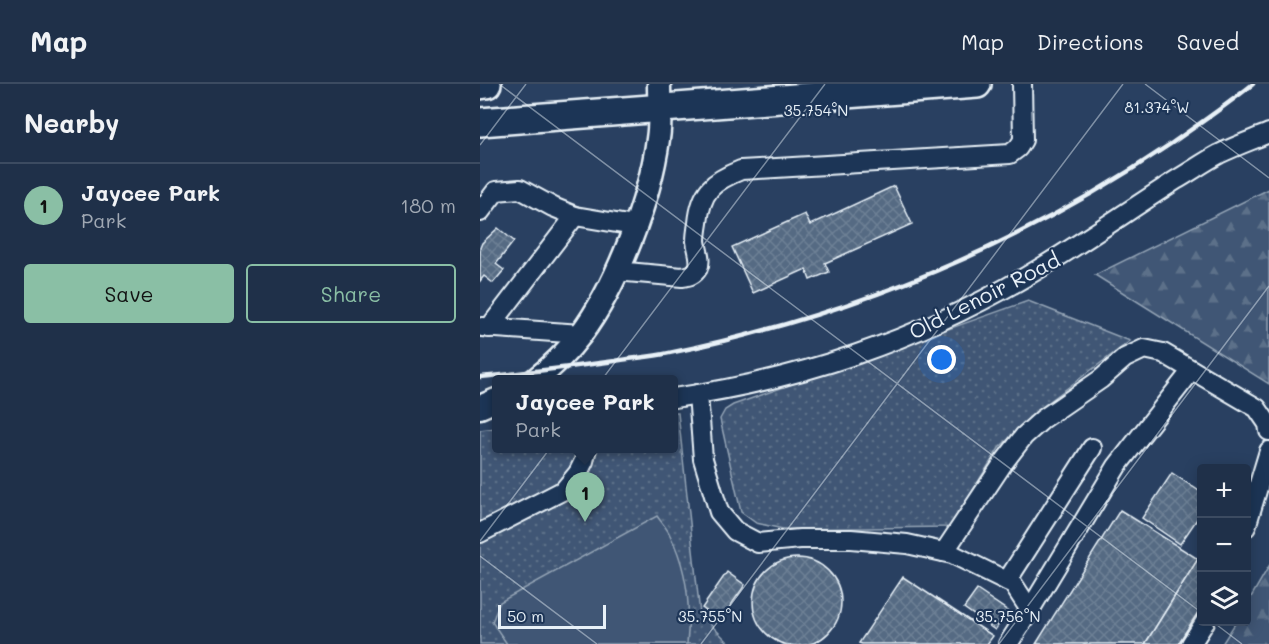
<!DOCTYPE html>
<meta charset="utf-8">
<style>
:root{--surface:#1f3049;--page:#273850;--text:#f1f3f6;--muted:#a1a9b4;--line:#3c4b61;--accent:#8abfa5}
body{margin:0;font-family:Mali,sans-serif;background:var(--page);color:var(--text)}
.controls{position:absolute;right:18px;bottom:18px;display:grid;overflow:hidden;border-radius:6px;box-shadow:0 3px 15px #0003}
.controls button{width:54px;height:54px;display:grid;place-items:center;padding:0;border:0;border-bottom:2px solid var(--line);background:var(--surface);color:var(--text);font:30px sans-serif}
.scale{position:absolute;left:18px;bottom:15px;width:108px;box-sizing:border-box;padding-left:6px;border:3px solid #e8f1f8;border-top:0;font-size:16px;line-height:21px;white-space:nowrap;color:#e8f1f8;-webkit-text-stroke:4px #1d3557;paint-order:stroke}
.you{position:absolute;left:462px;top:276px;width:21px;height:21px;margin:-15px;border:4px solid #fff;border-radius:50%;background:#1a73e8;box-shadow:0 0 0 9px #1a73e833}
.badge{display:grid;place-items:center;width:39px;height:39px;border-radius:50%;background:var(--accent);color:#111;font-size:20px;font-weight:700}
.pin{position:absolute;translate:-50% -50px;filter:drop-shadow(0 2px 3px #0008)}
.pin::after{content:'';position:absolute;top:32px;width:21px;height:18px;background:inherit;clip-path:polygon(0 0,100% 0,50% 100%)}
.popup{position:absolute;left:12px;top:291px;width:186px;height:78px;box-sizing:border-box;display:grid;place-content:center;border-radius:6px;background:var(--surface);filter:drop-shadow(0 2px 4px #0005);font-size:20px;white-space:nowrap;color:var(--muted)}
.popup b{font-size:22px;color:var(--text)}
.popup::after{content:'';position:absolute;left:50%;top:100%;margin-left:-12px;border:12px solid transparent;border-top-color:var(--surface)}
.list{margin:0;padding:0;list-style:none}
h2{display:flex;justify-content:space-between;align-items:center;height:78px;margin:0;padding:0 24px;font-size:26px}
h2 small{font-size:20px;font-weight:400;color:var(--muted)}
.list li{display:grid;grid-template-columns:39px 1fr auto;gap:18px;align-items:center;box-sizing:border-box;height:84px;padding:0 24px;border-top:2px solid var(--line)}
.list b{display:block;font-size:22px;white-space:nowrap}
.list p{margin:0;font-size:20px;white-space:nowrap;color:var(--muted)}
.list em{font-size:20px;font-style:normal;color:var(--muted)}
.actions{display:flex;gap:12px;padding:18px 24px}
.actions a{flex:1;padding:14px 0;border:2px solid var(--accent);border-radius:6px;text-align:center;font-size:21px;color:var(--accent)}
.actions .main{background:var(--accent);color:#111}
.icon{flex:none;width:33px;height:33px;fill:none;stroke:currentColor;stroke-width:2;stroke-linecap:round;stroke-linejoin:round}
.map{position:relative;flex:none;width:789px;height:560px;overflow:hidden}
header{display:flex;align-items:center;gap:36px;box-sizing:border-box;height:84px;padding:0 30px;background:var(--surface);border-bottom:2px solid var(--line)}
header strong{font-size:28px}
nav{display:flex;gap:33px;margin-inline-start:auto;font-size:21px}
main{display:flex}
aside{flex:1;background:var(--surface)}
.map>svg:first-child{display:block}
.grass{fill:url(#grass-dots);stroke:#94a4b6;stroke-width:1.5}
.forest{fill:url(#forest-firs);stroke:#94a4b6;stroke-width:1.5}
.pitch{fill:#415774;stroke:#94a4b6;stroke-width:1.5}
.building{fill:url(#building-cross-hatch);stroke:#e8f1f8;stroke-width:1.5}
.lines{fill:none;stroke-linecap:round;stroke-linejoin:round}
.minor-casing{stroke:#e8f1f8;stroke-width:22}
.major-casing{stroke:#e8f1f8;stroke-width:27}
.highway-casing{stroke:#e8f1f8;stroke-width:32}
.minor{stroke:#1d3557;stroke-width:18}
.major{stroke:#1d3557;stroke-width:22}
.highway{stroke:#1d3557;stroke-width:27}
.rail{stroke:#e8f1f8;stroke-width:4.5}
.ticks{fill:none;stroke:#e8f1f8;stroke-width:1.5;stroke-opacity:0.45}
.labels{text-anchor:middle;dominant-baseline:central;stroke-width:4.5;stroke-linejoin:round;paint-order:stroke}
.street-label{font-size:21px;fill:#e8f1f8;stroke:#1d3557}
.ticks-label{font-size:15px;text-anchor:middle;fill:#e8f1f8;stroke:#1d3557;stroke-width:4.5;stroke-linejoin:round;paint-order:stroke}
</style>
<header>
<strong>Map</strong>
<nav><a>Map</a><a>Directions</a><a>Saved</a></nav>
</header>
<main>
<aside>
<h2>Nearby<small></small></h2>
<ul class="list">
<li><span class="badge">1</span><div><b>Jaycee Park</b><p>Park</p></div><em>180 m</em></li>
</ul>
<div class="actions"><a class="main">Save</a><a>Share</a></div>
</aside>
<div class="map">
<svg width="789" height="560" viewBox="0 0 789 560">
<defs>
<pattern id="grass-dots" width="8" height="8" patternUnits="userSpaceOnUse" patternTransform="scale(1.5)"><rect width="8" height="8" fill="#415774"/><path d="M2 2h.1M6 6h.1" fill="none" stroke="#5c7089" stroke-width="1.8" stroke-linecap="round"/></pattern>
<pattern id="forest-firs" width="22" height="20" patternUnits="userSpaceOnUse" patternTransform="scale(1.5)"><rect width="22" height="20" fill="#415774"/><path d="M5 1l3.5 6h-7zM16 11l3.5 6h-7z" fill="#5c7089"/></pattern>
<pattern id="building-cross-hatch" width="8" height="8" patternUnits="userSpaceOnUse" patternTransform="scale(1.5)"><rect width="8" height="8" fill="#556a83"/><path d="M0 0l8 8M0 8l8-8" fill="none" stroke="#6d8095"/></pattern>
</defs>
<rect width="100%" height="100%" fill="#294061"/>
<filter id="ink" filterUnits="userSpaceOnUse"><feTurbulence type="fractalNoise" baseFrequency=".0167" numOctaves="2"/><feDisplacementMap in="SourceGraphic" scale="12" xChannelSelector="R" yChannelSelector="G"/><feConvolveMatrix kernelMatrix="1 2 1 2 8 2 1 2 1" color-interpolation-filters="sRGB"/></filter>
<g filter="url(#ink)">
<g class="grass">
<path d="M548,217L650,257L558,326L519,364L470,443L303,445L276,439L261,428L240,335L245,326L253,321Z"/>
<path d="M194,329H198L220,530L250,560H0V346L16,344V364H194Z"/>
</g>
<g class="forest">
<path d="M789,105V300L615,191Z"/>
<path d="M789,482V560H742L756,538H766L767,520Z"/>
</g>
<path class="pitch" d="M177,432C181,438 187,444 190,451C207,485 211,523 207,560H27L12,538L20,518Z"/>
<g class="building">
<path d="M414,102L432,140L345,179L349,188L330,196L326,185L273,209L252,163L325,130L330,141Z"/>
<path d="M18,144L34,157L16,180L24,186L13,199L4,192L0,197V164L2,159Z"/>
<path d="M692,389L722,409V428L700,460L662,434Z"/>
<path d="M640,426L718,475L665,560H556Z"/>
<circle cx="317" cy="518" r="44"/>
<path d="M718,475L722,478V522L698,560H665Z"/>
<path d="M247,488L265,501L240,537L222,524Z"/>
<path d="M423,493L513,552L507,560H382L379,559Z"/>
<path d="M497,506L528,527L515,546L484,524Z"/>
</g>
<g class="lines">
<g class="minor-casing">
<g id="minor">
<path d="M0,128L16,107L40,105L73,123L95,132L154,142"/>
<path d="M136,187L202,193C209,192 214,191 218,184C222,176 217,166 216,157C216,151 217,145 218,139C221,107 233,97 261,86L530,70L538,64L543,56L542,0"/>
<path d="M2,243L101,250"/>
<path d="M9,244L95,132"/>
<path d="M218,310L223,375L239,428L255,447L278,459L320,455H371L427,460L472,470L533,500L550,526L528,560"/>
<path d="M194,314C321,295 436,257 547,192C598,162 646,128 696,96C710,88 724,78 739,70C755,62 772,56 789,49"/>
<path d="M766,443L789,367"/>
<path d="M0,449L84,406L98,389L104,377L107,364"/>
<path d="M464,468L524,378L544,352L563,335L621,295L645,274L664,265L683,269L777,324L788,340L789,347"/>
<path d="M527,497L612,364"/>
<path d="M550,526L637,382L712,286"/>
<path d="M711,560L725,538"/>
</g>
</g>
<g class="major-casing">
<g id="major">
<path d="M55,296C72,283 88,267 101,250C137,202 170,115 178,55C181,37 179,18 179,0"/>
<path d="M0,323L16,316"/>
</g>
</g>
<g class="highway-casing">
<g id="highway">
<path d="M0,1L7,0"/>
<path d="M0,38L497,0"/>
</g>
</g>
<use href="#minor" class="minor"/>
<use href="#major" class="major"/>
<use href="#highway" class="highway"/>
<path class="rail" d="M0,293C45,289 90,283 135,277C153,274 171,273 189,269C369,232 540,162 692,59C719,40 747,21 773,0"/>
</g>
</g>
<path class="ticks" d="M19,0L722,529M665,0L789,94M0,61L46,0M0,457L345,0M0,472L117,560M733,538L762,560M221,560L643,0M519,560L789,202"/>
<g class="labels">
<g class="street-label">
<text transform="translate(504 211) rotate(-27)">Old Lenoir Road</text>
</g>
</g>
<g class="ticks-label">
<text x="677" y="29">81.374°W</text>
<text x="336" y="32">35.754°N</text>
<text x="230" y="538">35.755°N</text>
<text x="528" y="538">35.756°N</text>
</g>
</svg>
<div class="controls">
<button>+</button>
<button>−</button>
<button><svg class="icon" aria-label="layers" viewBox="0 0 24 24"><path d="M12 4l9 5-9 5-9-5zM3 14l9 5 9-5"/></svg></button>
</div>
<div class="scale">50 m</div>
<div class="you"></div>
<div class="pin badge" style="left:105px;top:438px">1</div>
<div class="popup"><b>Jaycee Park</b>Park</div>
</div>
</main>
